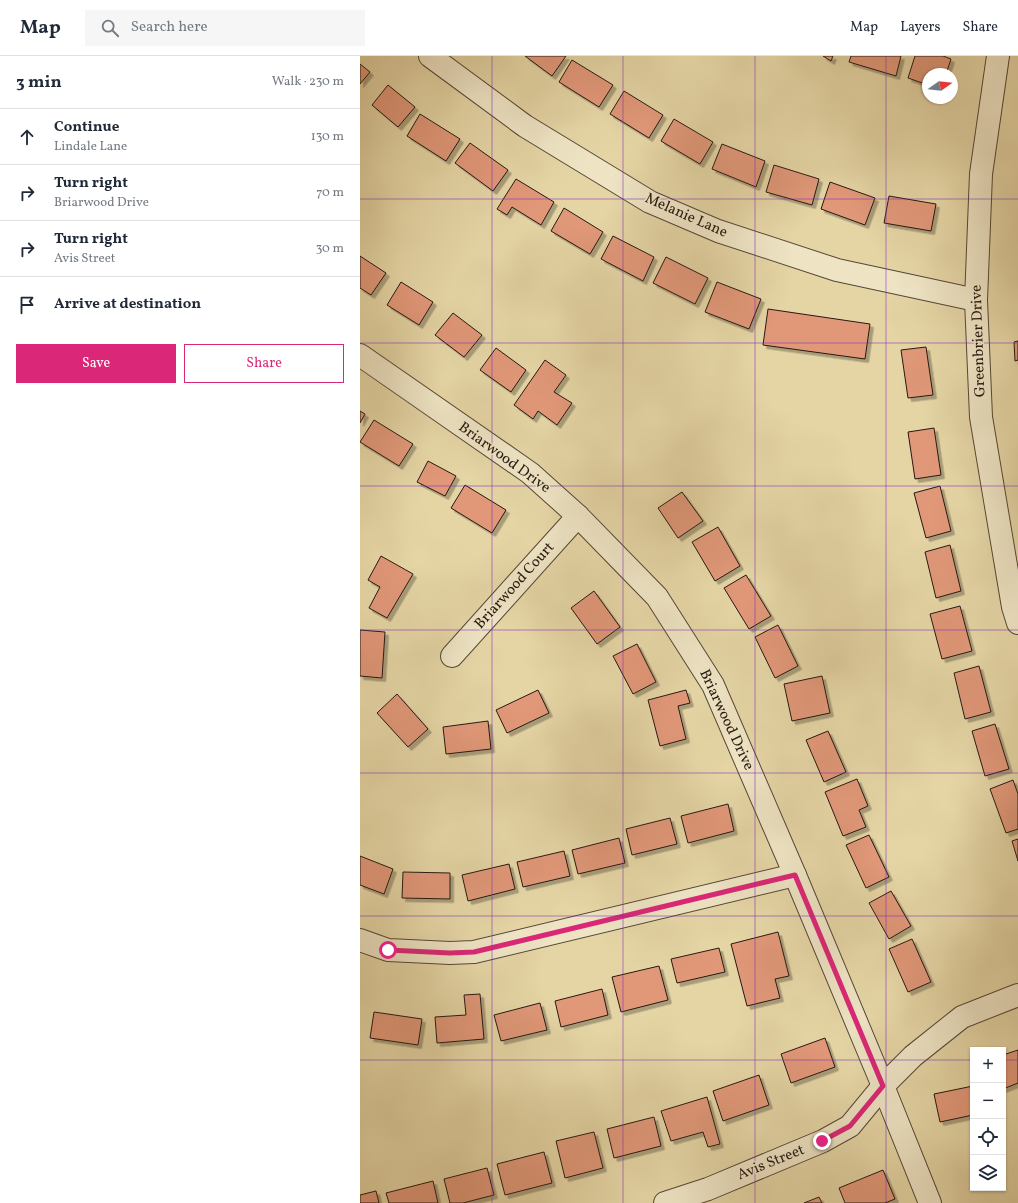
<!DOCTYPE html>
<meta charset="utf-8">
<style>
:root{--surface:#fff;--page:#f6f6f7;--text:#1f2937;--muted:#747a83;--line:#e0e1e3;--accent:#db2777}
body{margin:0;font-family:Vollkorn,serif;background:var(--page);color:var(--text)}
.controls{position:absolute;right:12px;bottom:12px;display:grid;overflow:hidden;border-radius:0px;box-shadow:0 1px 3px #0004}
.controls button{width:36px;height:36px;display:grid;place-items:center;padding:0;border:0;border-bottom:1px solid var(--line);background:var(--surface);color:var(--text);font:20px sans-serif}
.compass{position:absolute;left:562px;top:12px;width:36px;height:36px;border-radius:50%;background:var(--surface);box-shadow:0 1px 3px #0004;rotate:76deg}
.stop{position:absolute;width:12px;height:12px;margin:-9px;border:3px solid #db2777;border-radius:50%;background:#fff}
.stop.end{background:#db2777;border-color:#fff;box-shadow:0 1px 4px #0008}
.list{margin:0;padding:0;list-style:none}
h2{display:flex;justify-content:space-between;align-items:center;height:52px;margin:0;padding:0 16px;font-size:17px}
h2 small{font-size:13px;font-weight:400;color:var(--muted)}
.list li{display:grid;grid-template-columns:26px 1fr auto;gap:12px;align-items:center;box-sizing:border-box;height:56px;padding:0 16px;border-top:1px solid var(--line)}
.list b{display:block;font-size:15px;white-space:nowrap}
.list p{margin:0;font-size:13px;white-space:nowrap;color:var(--muted)}
.list em{font-size:13px;font-style:normal;color:var(--muted)}
.actions{display:flex;gap:8px;padding:12px 16px}
.actions a{flex:1;padding:9px 0;border:1px solid var(--accent);border-radius:0px;text-align:center;font-size:14px;color:var(--accent)}
.actions .main{background:var(--accent);color:#fff}
.icon{flex:none;width:22px;height:22px;fill:none;stroke:currentColor;stroke-width:2;stroke-linecap:round;stroke-linejoin:round}
.map{position:relative;flex:none;width:658px;height:1147px;overflow:hidden}
header{display:flex;align-items:center;gap:24px;box-sizing:border-box;height:56px;padding:0 20px;background:var(--surface);border-bottom:1px solid var(--line)}
header strong{font-size:19px}
nav{display:flex;gap:22px;margin-inline-start:auto;font-size:14px}
.search{width:280px;height:36px;background:var(--page);display:flex;align-items:center;gap:10px;box-sizing:border-box;padding:0 14px;border-radius:0px;color:var(--muted);font-size:15px}
main{display:flex}
aside{flex:1;background:var(--surface)}
.map>svg:first-child{display:block}
.building{fill:#e19879;stroke:#261811;filter:url(#shadow)}
.lines{fill:none;stroke-linecap:round;stroke-linejoin:round}
.minor-casing{stroke:#564736;stroke-width:24}
.minor{stroke:#eee4c4;stroke-width:22}
.route{stroke:#db2777;stroke-width:5}
.grid{fill:none;stroke:#7b2cbf;stroke-width:1;stroke-opacity:0.55}
.labels{text-anchor:middle;dominant-baseline:central;stroke-width:3;stroke-linejoin:round;paint-order:stroke}
.street-label{font-size:15px;fill:#261811;stroke:#eee4c4}
</style>
<header>
<strong>Map</strong>
<div class="search"><svg class="icon" aria-label="search" viewBox="0 0 24 24"><circle cx="10" cy="10" r="6"/><path d="M15 15l6 6"/></svg>Search here</div>
<nav><a>Map</a><a>Layers</a><a>Share</a></nav>
</header>
<main>
<aside>
<h2>3 min<small>Walk · 230 m</small></h2>
<ul class="list">
<li><svg class="icon" aria-label="ahead" viewBox="0 0 24 24"><path d="M12 20V5M6 11l6-6 6 6"/></svg><div><b>Continue</b><p>Lindale Lane</p></div><em>130 m</em></li>
<li><svg class="icon" aria-label="right" viewBox="0 0 24 24"><path d="M7 20v-9h11M14 6l5 5-5 5"/></svg><div><b>Turn right</b><p>Briarwood Drive</p></div><em>70 m</em></li>
<li><svg class="icon" aria-label="right" viewBox="0 0 24 24"><path d="M7 20v-9h11M14 6l5 5-5 5"/></svg><div><b>Turn right</b><p>Avis Street</p></div><em>30 m</em></li>
<li><svg class="icon" aria-label="arrive" viewBox="0 0 24 24"><path d="M6 21V4h12l-3 4 3 4H6"/></svg><div><b>Arrive at destination</b></div></li>
</ul>
<div class="actions"><a class="main">Save</a><a>Share</a></div>
</aside>
<div class="map">
<svg width="658" height="1147" viewBox="0 0 658 1147">
<defs>
<filter id="shadow"><feDropShadow dx="3.5" dy="3.5" stdDeviation="0" flood-color="#0004"/></filter>
</defs>
<rect width="100%" height="100%" fill="#e5d5a5"/>
<filter id="stains"><feTurbulence type="fractalNoise" baseFrequency=".005" numOctaves="4"/><feColorMatrix values="0 0 0 0 .2 0 0 0 0 .09 0 0 0 0 .02 0 0 0 .5 -.17"/></filter>
<radialGradient id="worn" r=".72"><stop offset=".6" stop-color="#630" stop-opacity="0"/><stop offset="1" stop-color="#630" stop-opacity=".3"/></radialGradient>
<g class="building">
<path d="M165,0H206L192,20Z"/>
<path d="M463,0H473L471,5Z"/>
<path d="M491,0H541L536,20L489,6Z"/>
<path d="M555,0H583L591,3L586,18H568V29L548,22Z"/>
<path d="M212,4L253,29L239,51L199,26Z"/>
<path d="M0,8L10,16L0,28Z"/>
<path d="M28,29L55,51L38,71L12,49Z"/>
<path d="M264,35L303,59L289,82L250,58Z"/>
<path d="M60,58L100,83L86,105L47,80Z"/>
<path d="M314,63L353,86L340,108L301,85Z"/>
<path d="M110,87L148,114L133,135L95,107Z"/>
<path d="M362,88L405,105L396,131L352,113Z"/>
<path d="M414,109L459,123L452,149L406,136Z"/>
<path d="M156,123L194,146L181,169L152,151L147,159L137,153Z"/>
<path d="M470,126L515,142L505,169L461,153Z"/>
<path d="M529,140L576,148L571,175L524,167Z"/>
<path d="M204,152L243,176L230,198L191,175Z"/>
<path d="M253,180L294,201L283,225L241,203Z"/>
<path d="M0,200L26,217L11,239L0,232Z"/>
<path d="M306,201L348,222L335,248L293,227Z"/>
<path d="M41,226L73,246L59,269L27,249Z"/>
<path d="M357,226L401,243L389,273L345,256Z"/>
<path d="M408,253L510,268L505,303L403,289Z"/>
<path d="M93,257L122,279L104,301L75,279Z"/>
<path d="M658,285V304L655,305L654,286Z"/>
<path d="M566,291L573,339L548,342L541,294Z"/>
<path d="M136,292L166,314L151,336L120,314Z"/>
<path d="M185,304L206,319L194,336L212,347L197,369L178,355L173,363L154,349Z"/>
<path d="M0,355L5,358L0,367Z"/>
<path d="M14,364L53,388L39,410L0,386Z"/>
<path d="M574,372L581,419L555,423L548,376Z"/>
<path d="M68,405L96,420L85,440L57,426Z"/>
<path d="M105,429L146,454L132,477L91,452Z"/>
<path d="M580,430L591,475L566,482L554,437Z"/>
<path d="M322,436L343,465L318,482L298,452Z"/>
<path d="M358,471L380,510L355,525L332,486Z"/>
<path d="M590,489L601,535L576,542L565,496Z"/>
<path d="M21,500L53,518L27,562L9,552L20,531L8,524Z"/>
<path d="M386,519L411,560L389,573L364,532Z"/>
<path d="M234,535L260,571L237,588L211,552Z"/>
<path d="M600,550L612,595L582,603L570,558Z"/>
<path d="M418,569L438,610L415,622L395,581Z"/>
<path d="M0,574L25,576L22,622L0,620Z"/>
<path d="M277,588L296,626L273,638L253,600Z"/>
<path d="M619,610L631,656L605,663L594,617Z"/>
<path d="M462,620L470,657L432,665L424,628Z"/>
<path d="M178,634L189,657L147,677L136,654Z"/>
<path d="M326,634L330,647L318,650L326,683L300,690L288,644Z"/>
<path d="M37,638L68,673L48,691L17,657Z"/>
<path d="M128,665L131,693L86,698L83,671Z"/>
<path d="M635,668L649,713L625,720L612,675Z"/>
<path d="M468,675L486,716L464,726L446,684Z"/>
<path d="M497,723L508,750L499,754L506,771L483,780L465,736Z"/>
<path d="M653,724L658,738V773L646,777L630,733Z"/>
<path d="M368,748L374,775L328,787L321,760Z"/>
<path d="M310,762L317,788L272,799L266,773Z"/>
<path d="M509,779L529,821L506,832L486,789Z"/>
<path d="M259,782L265,807L218,818L212,794Z"/>
<path d="M658,783V805L652,785Z"/>
<path d="M204,795L210,820L163,831L157,806Z"/>
<path d="M0,800L33,813L24,838L0,829Z"/>
<path d="M149,808L155,833L108,845L102,819Z"/>
<path d="M43,816L90,817V843L42,842Z"/>
<path d="M531,835L551,870L529,883L509,847Z"/>
<path d="M418,876L429,920L415,923L420,942L387,950L371,888Z"/>
<path d="M552,883L571,926L548,936L529,893Z"/>
<path d="M359,892L365,916L317,927L311,903Z"/>
<path d="M299,910L308,944L261,956L252,921Z"/>
<path d="M242,933L248,959L201,971L195,945Z"/>
<path d="M120,938L124,983L77,987L75,961L106,959L104,939Z"/>
<path d="M180,947L187,974L141,985L134,959Z"/>
<path d="M14,956L62,963L58,989L10,982Z"/>
<path d="M465,982L475,1011L431,1027L421,998Z"/>
<path d="M658,994V1027L643,1033V999Z"/>
<path d="M399,1019L409,1049L363,1065L353,1035Z"/>
<path d="M613,1030V1059L580,1066L574,1038Z"/>
<path d="M347,1041L360,1088L348,1091L343,1076L311,1085L301,1055Z"/>
<path d="M294,1061L301,1090L254,1102L247,1073Z"/>
<path d="M234,1076L243,1112L205,1122L196,1085Z"/>
<path d="M184,1096L192,1127L145,1139L137,1108Z"/>
<path d="M127,1112L134,1139L103,1147H90L84,1123Z"/>
<path d="M523,1114L535,1143L525,1147H485L479,1132Z"/>
<path d="M73,1125L78,1147H29L26,1137Z"/>
<path d="M16,1135L19,1147H0V1139Z"/>
<path d="M459,1141L462,1147H444Z"/>
</g>
<g class="lines">
<g class="minor-casing">
<g id="minor">
<path d="M70,0L165,70L290,146L358,175L477,214L616,244"/>
<path d="M638,0L621,118L616,244L621,361L653,551L658,567"/>
<path d="M0,299L170,417L218,460L297,541L353,629L435,819L523,1030L570,1147"/>
<path d="M92,600L218,460"/>
<path d="M0,884L28,894L90,897L114,896L435,819"/>
<path d="M305,1147L348,1133L463,1085L490,1070L523,1030L553,1000L602,961L658,939"/>
</g>
</g>
<use href="#minor" class="minor"/>
</g>
<g class="lines">
<path class="route" d="M28,894L90,897L114,896L435,819L523,1030L490,1070L462,1085"/>
</g>
<path class="grid" d="M132,0V1147M263,0V1147M395,0V1147M526,0V1147M0,143H658M0,287H658M0,430H658M0,574H658M0,717H658M0,860H658M0,1004H613M643,1004H658"/>
<g class="labels">
<g class="street-label">
<text transform="translate(326 160) rotate(24)">Melanie Lane</text>
<text transform="translate(619 285) rotate(-92)">Greenbrier Drive</text>
<text transform="translate(144 402) rotate(36)">Briarwood Drive</text>
<text transform="translate(155 530) rotate(-48)">Briarwood Court</text>
<text transform="translate(366 664) rotate(65)">Briarwood Drive</text>
<text transform="translate(411 1107) rotate(-22)">Avis Street</text>
</g>
</g>
<rect width="100%" height="100%" filter="url(#stains)"/>
<rect width="100%" height="100%" fill="url(#worn)"/>
</svg>
<div class="controls">
<button>+</button>
<button>−</button>
<button><svg class="icon" aria-label="locate" viewBox="0 0 24 24"><circle cx="12" cy="12" r="6"/><path d="M12 2v4M12 18v4M2 12h4M18 12h4"/></svg></button>
<button><svg class="icon" aria-label="layers" viewBox="0 0 24 24"><path d="M12 4l9 5-9 5-9-5zM3 14l9 5 9-5"/></svg></button>
</div>
<svg class="compass" viewBox="-18 -18 36 36"><path d="M0-13l5 13h-10z" fill="#e53935"/><path d="M0 13l5-13h-10z" fill="#747a83"/></svg>
<div class="stop" style="left:28px;top:894px"></div>
<div class="stop end" style="left:462px;top:1085px"></div>
</div>
</main>
